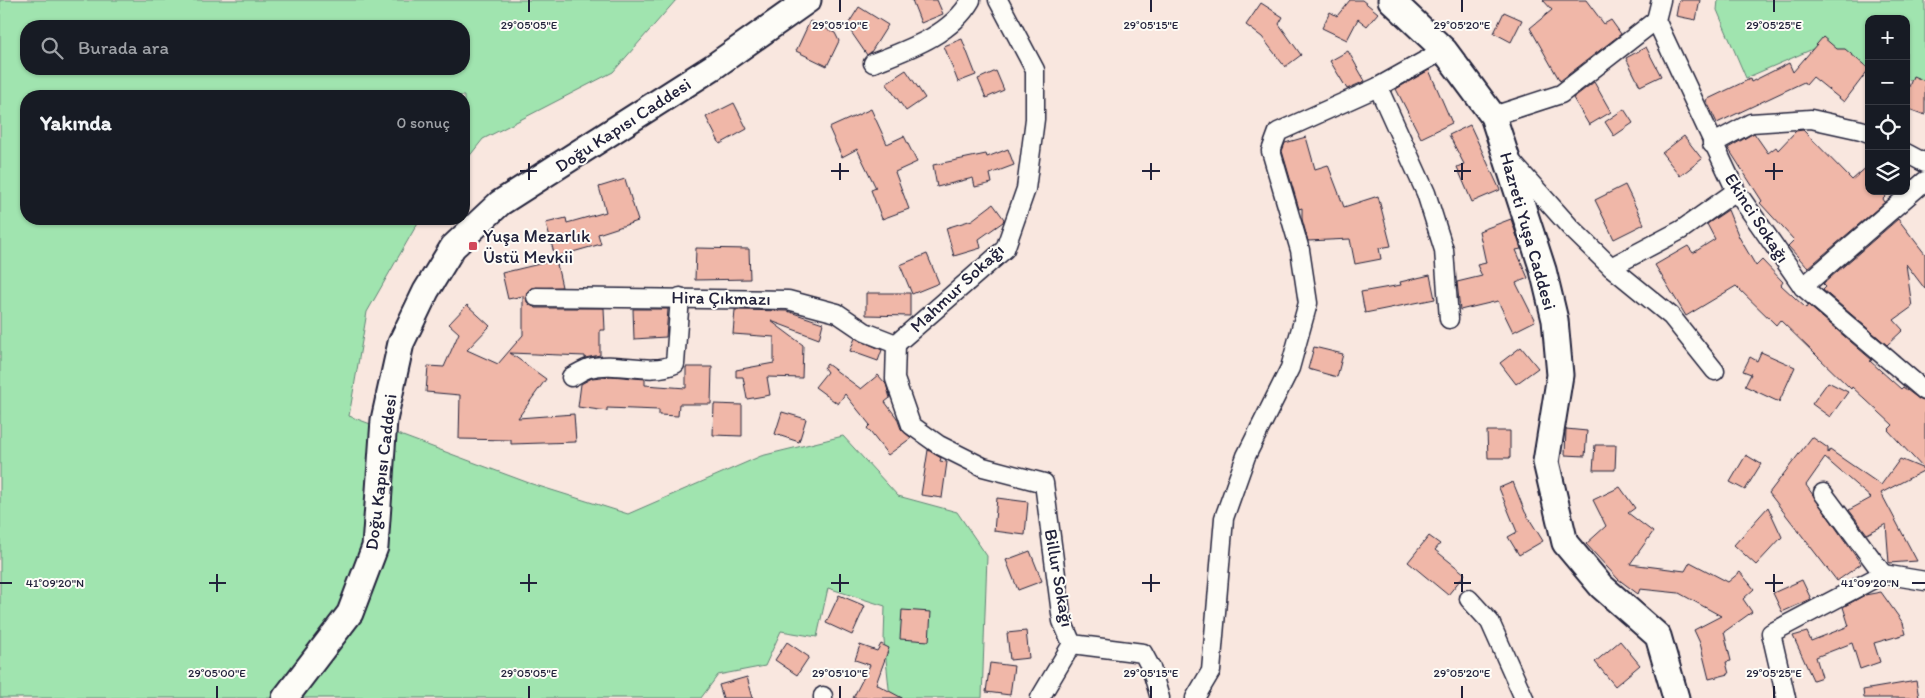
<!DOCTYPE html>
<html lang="tr">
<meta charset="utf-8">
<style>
:root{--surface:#171b24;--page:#20242c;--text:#f1f3f6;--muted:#9ea1a6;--line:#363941}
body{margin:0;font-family:Itim,sans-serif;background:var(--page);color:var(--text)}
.controls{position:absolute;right:15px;top:15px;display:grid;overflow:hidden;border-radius:10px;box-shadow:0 1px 4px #0004}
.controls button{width:45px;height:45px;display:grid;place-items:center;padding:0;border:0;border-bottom:1px solid var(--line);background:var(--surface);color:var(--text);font:25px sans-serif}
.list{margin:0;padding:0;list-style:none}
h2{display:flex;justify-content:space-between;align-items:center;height:65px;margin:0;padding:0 20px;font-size:21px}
h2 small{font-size:16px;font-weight:400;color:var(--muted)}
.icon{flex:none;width:28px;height:28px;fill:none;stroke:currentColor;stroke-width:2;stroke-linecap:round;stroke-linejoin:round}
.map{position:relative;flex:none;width:1925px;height:698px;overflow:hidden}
.search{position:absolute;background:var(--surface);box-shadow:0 1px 4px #0004;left:20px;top:20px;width:450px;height:55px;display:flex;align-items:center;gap:12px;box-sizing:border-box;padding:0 18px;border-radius:20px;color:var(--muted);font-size:19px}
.panel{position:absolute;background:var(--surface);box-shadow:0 1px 4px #0004;left:20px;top:90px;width:450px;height:135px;border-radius:20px}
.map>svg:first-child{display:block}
.green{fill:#a0e4af;stroke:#618375;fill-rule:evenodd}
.building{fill:#f0b7a8;stroke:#22223b}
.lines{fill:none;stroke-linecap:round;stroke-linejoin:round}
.street-casing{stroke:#22223b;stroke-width:21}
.secondary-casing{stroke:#22223b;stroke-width:29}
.street{stroke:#fdfcf7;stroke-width:18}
.secondary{stroke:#fdfcf7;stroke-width:25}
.ticks{fill:none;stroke:#22223b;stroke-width:2}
.poi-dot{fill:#d1495b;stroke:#fdfcf7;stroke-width:2}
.labels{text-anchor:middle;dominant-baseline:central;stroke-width:4;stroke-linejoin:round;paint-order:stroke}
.street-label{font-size:18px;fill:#22223b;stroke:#fdfcf7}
.poi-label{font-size:18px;fill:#22223b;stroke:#fdfcf7;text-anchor:start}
.ticks-label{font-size:12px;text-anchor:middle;fill:#22223b;stroke:#fdfcf7;stroke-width:4;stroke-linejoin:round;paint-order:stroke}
</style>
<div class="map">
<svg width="1925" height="698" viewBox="0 0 1925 698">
<rect width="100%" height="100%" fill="#f9e7df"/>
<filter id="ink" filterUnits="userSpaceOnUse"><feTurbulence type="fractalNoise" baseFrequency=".02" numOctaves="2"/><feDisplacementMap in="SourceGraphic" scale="10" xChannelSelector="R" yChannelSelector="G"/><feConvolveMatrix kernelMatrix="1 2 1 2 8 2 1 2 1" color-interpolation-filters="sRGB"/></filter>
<g filter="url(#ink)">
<g class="green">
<path d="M0,0H676L613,72L483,139L464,163V96H26V219H420L367,312L349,416L529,483L628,514L761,456L843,436L898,496L957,512L987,556L982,698H890L884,640L885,606L828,588L817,637L781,631L765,666L718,675L701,698H0ZM26,26H464V69H26Z"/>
<path d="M1718,0H1925V83L1906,79V19H1869V69L1822,45L1746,78L1717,10Z"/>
</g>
<g class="building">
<path d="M912,0H937L943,14L921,23Z"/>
<path d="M1350,0H1362L1378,13L1367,26L1358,19L1347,40L1322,28L1330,12L1337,16Z"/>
<path d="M1543,0H1586L1604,24L1611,20L1621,34L1560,81L1530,28L1552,10Z"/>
<path d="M1679,0H1700L1696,20L1676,16Z"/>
<path d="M1261,3L1283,17L1279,24L1301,55L1285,67L1262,37L1246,25Z"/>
<path d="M859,7L888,25L871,52L867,55L847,26Z"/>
<path d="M1504,12L1522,20L1511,42L1494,33Z"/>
<path d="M810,21L835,33L839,41L827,66L796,51Z"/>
<path d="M1823,37L1837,49H1845L1869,69L1844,102L1813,77L1806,85L1804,82L1717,123L1706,100L1750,79L1751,82L1789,63L1793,72Z"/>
<path d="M962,39L976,75L958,82L944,46Z"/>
<path d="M1646,47L1661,76L1640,86L1626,58Z"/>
<path d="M1348,51L1365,81L1347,89L1330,61Z"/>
<path d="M906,70L925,98L906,111L886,83Z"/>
<path d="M1429,70L1452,123L1421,138L1396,89Z"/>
<path d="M996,71L1004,90L986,98L978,79Z"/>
<path d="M1913,76L1925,81V115L1906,108V95Z"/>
<path d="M1594,82L1611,112L1589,125L1573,98Z"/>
<path d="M734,103L747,129L720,144L706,117Z"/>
<path d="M871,109L887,144L904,136L917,162L895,172L909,209L882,219L871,190L876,188L857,149L842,157L829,128Z"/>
<path d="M1624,109L1633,123L1614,136L1605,122Z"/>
<path d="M1470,125L1500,190L1472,202L1457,167L1464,164L1449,135Z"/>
<path d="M1803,130L1852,180L1869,165V191H1891L1883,199L1885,202L1808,268L1788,246L1794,240L1760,203L1762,201L1728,148L1754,133L1768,153L1776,147L1778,150L1796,131Z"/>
<path d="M1684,136L1702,159L1680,176L1662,153Z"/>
<path d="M1306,137L1315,169L1328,165L1344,207L1378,196L1391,246L1379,248L1381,259L1355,264L1350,239L1308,241L1302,219V208L1299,209L1282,151L1285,143Z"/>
<path d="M1008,149L1014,165L990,174L992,183L975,187L973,178L937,187L933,165L986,154L987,157Z"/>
<path d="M625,179L638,221L598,234L601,244L555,257L546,223L566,218L567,223L606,212L599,187Z"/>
<path d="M1625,185L1644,224L1614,239L1595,200Z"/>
<path d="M993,204L1004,219L1003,222L979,239L981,248L954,256L946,228L972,220Z"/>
<path d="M1728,210L1739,237L1756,266L1762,260L1783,282L1781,285L1806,308L1808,305L1872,360L1870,361L1901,389L1903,387L1919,399L1925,401V470L1881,493L1917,561L1889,563L1886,524L1867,534L1849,510L1871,498L1825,458L1806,485L1861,564L1837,581L1769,493L1812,437L1828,448V453L1830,450L1881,485L1900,459L1924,469L1888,430L1893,425L1852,387L1851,389L1780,320L1776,325L1736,286L1686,316L1655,265L1688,246L1693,253L1715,239L1707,224Z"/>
<path d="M1511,219L1521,249L1516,250L1528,278L1516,283L1535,321L1513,332L1498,301L1460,310L1457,282L1482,276L1477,265L1486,263L1479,231Z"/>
<path d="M1898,219L1925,254V289L1906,264L1912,307L1894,320L1903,330L1887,345L1823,290L1826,287L1823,284Z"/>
<path d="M696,248L749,249L750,279L695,280Z"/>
<path d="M927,254L939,283L912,294L900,265Z"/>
<path d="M556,260L562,287L531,288L527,292V302L536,308H604L605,330H600V355L585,358V356L510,353L546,379L518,418L574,414L576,442L511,444V440L459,439L460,395L426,392L428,366L444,367L459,333L449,324L467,305L490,326L467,350L498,364L523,335V296L508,299L502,273Z"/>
<path d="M1430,275L1435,299L1365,313L1361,292L1401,285L1400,282Z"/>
<path d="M866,293H910V316L866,315Z"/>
<path d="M633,309H668L666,337L634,339Z"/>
<path d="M735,310L787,311L823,323L819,339L771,321L803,345L802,378L767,377L770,395L747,399L743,377H736V370L774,363V337L733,334Z"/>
<path d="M855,338L882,350L878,361L850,351Z"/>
<path d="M1314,347L1343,354L1337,377L1308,369Z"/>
<path d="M1521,347L1538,368L1516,384L1500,363Z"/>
<path d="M1761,352L1795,367L1779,402L1745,386L1751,374L1743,371L1750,357L1757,361Z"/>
<path d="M827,364L861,389L878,375L886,384L890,398L885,402L897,418L901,429L911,438L888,455L867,428L870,425L845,394L838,404L815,387L827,372L824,368Z"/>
<path d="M686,367H712L711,404H679L678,416L659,415V410L607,408V411L578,407L581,384L592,378L611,376L645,379V385L686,388Z"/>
<path d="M1828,382L1848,392L1830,417L1812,404Z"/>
<path d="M714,404L742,405V436L713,435Z"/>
<path d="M782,412L806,419L799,442L775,434Z"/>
<path d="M1566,429L1587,431L1585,456L1565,455Z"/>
<path d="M1487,431H1510V458H1488Z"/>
<path d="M1595,445H1616L1615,470H1593Z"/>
<path d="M928,450L941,458L940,461L947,462L942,498L921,495Z"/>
<path d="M1746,455L1761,464L1745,490L1730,482Z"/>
<path d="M1513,482L1525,512L1543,541L1519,555L1508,537L1517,532L1499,488Z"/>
<path d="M1620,487L1635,508L1628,513L1653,532L1630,564L1685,571L1690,562L1728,582L1740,572L1754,589L1743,599L1752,612L1724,632L1731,661L1726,662L1729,674L1709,679L1700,643L1694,630L1721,616L1679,593L1640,589L1638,594L1618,579L1586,544L1606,526L1593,500Z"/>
<path d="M997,498L1028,502L1025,535L994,531Z"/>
<path d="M1768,507L1782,537L1756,565L1734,545Z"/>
<path d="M1429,536L1440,544L1435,550L1465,574L1448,595L1408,562Z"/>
<path d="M1030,551L1042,581L1018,590L1006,560Z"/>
<path d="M1802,580L1811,599L1782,612L1773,593Z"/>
<path d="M1881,592L1903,623L1906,634L1874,643L1880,662L1860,669L1852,643L1816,657L1822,677L1813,680L1793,636L1807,632L1811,641L1849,626L1843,607L1865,595Z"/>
<path d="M839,595L865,606L852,635L826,623Z"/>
<path d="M902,610L931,612L929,641L900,639Z"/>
<path d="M1026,631L1029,658L1010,660L1007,633Z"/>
<path d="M1620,641L1640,665L1615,686L1595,662Z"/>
<path d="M787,642L809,657L797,675L775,660Z"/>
<path d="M881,644L889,648L876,684L902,698H853L870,665L855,660L860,645L877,651Z"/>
<path d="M990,663L1014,666L1010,695L986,692Z"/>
<path d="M747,677L753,698H723L719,685Z"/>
<path d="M1916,681L1919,698H1864L1863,690Z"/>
</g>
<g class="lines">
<g class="street-casing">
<g id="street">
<path d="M1661,0L1656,20L1736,191L1803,287L1925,391"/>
<path d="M873,63C909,49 951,35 971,0"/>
<path d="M1378,87L1426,193L1444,250L1449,319"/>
<path d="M1493,116L1561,94L1656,20"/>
<path d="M1712,144L1751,123L1811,119L1861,130L1869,133"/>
<path d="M1906,153L1925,163"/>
<path d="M1511,161L1570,227L1611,267L1671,316L1715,371"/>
<path d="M1611,267L1681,230L1736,191"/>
<path d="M1803,287L1925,181"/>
<path d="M536,297L788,300L837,313L865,332L896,344"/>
<path d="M896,344L895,379L911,425L939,445L983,467L1044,483L1062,621L1072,644L1143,653L1151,668L1160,698"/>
<path d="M896,344L1005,249L1026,189L1035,119V70L998,0"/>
<path d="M571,377C577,374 583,370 589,368C618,360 648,376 675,364L680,297"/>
<path d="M1823,493L1883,574"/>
<path d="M1469,599L1490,622L1524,698"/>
<path d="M823,698V696"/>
<path d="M1040,698L1072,644"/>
<path d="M1195,698L1211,671L1224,518L1246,456L1290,368L1308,303L1300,250L1271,151L1278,132L1378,87L1444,50"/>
<path d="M1786,698L1771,633L1883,574L1925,581"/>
</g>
</g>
<g class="secondary-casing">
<g id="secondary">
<path d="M1391,0L1444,50L1493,116L1543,270L1555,320L1560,375L1546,462L1565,543L1601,586L1658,636L1676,698"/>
<path d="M285,698L350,613L375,547L384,420L401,343L426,291L453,247L500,203L713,67L808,0"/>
</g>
</g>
<use href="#street" class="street"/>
<use href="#secondary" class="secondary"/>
</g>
</g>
<path class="ticks" d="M529,0V12M840,0V12M1151,0V12M1462,0V12M1774,0V12M529,163V180M840,163V180M1151,163V180M1462,163V180M1774,163V180M520,171H537M831,171H849M1142,171H1160M1454,171H1471M1765,171H1783M217,574V592M529,574V592M840,574V592M1151,574V592M1462,574V592M1774,574V592M0,583H12M209,583H226M520,583H537M831,583H849M1142,583H1160M1454,583H1471M1765,583H1783M1912,583H1925M217,686V698M529,686V698M840,686V698M1151,686V698M1462,686V698M1774,686V698"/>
<rect class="poi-dot" x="468" y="241" width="10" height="10" rx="2.5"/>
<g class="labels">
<g class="street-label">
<text transform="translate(623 125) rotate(-33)">Doğu Kapısı Caddesi</text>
<text transform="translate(1757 218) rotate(57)">Ekinci Sokağı</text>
<text transform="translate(1528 231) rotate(74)">Hazreti Yuşa Caddesi</text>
<text transform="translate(957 288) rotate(-43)">Mahmur Sokağı</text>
<text transform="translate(721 298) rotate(1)">Hira Çıkmazı</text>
<text transform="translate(381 472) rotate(-83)">Doğu Kapısı Caddesi</text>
<text transform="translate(1059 578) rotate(80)">Billur Sokağı</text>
</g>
<g class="poi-label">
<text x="483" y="236">Yuşa Mezarlık<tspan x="483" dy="21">Üstü Mevkii</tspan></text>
</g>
</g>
<g class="ticks-label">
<text x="529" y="29">29°05'05"E</text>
<text x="840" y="29">29°05'10"E</text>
<text x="1151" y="29">29°05'15"E</text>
<text x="1462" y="29">29°05'20"E</text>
<text x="1774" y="29">29°05'25"E</text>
<text x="55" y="587">41°09'20"N</text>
<text x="1870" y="587">41°09'20"N</text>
<text x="217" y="677">29°05'00"E</text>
<text x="529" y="677">29°05'05"E</text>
<text x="840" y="677">29°05'10"E</text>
<text x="1151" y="677">29°05'15"E</text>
<text x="1462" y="677">29°05'20"E</text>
<text x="1774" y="677">29°05'25"E</text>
</g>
</svg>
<div class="controls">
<button>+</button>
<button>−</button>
<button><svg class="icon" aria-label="locate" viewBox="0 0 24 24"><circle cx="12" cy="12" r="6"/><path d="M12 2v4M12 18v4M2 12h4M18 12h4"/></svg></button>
<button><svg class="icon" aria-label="layers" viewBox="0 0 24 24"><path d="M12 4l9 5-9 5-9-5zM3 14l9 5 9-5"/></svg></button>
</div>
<div class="search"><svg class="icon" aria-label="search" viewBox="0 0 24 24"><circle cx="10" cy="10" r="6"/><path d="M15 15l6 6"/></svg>Burada ara</div>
<section class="panel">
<h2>Yakında<small>0 sonuç</small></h2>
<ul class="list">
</ul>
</section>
</div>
